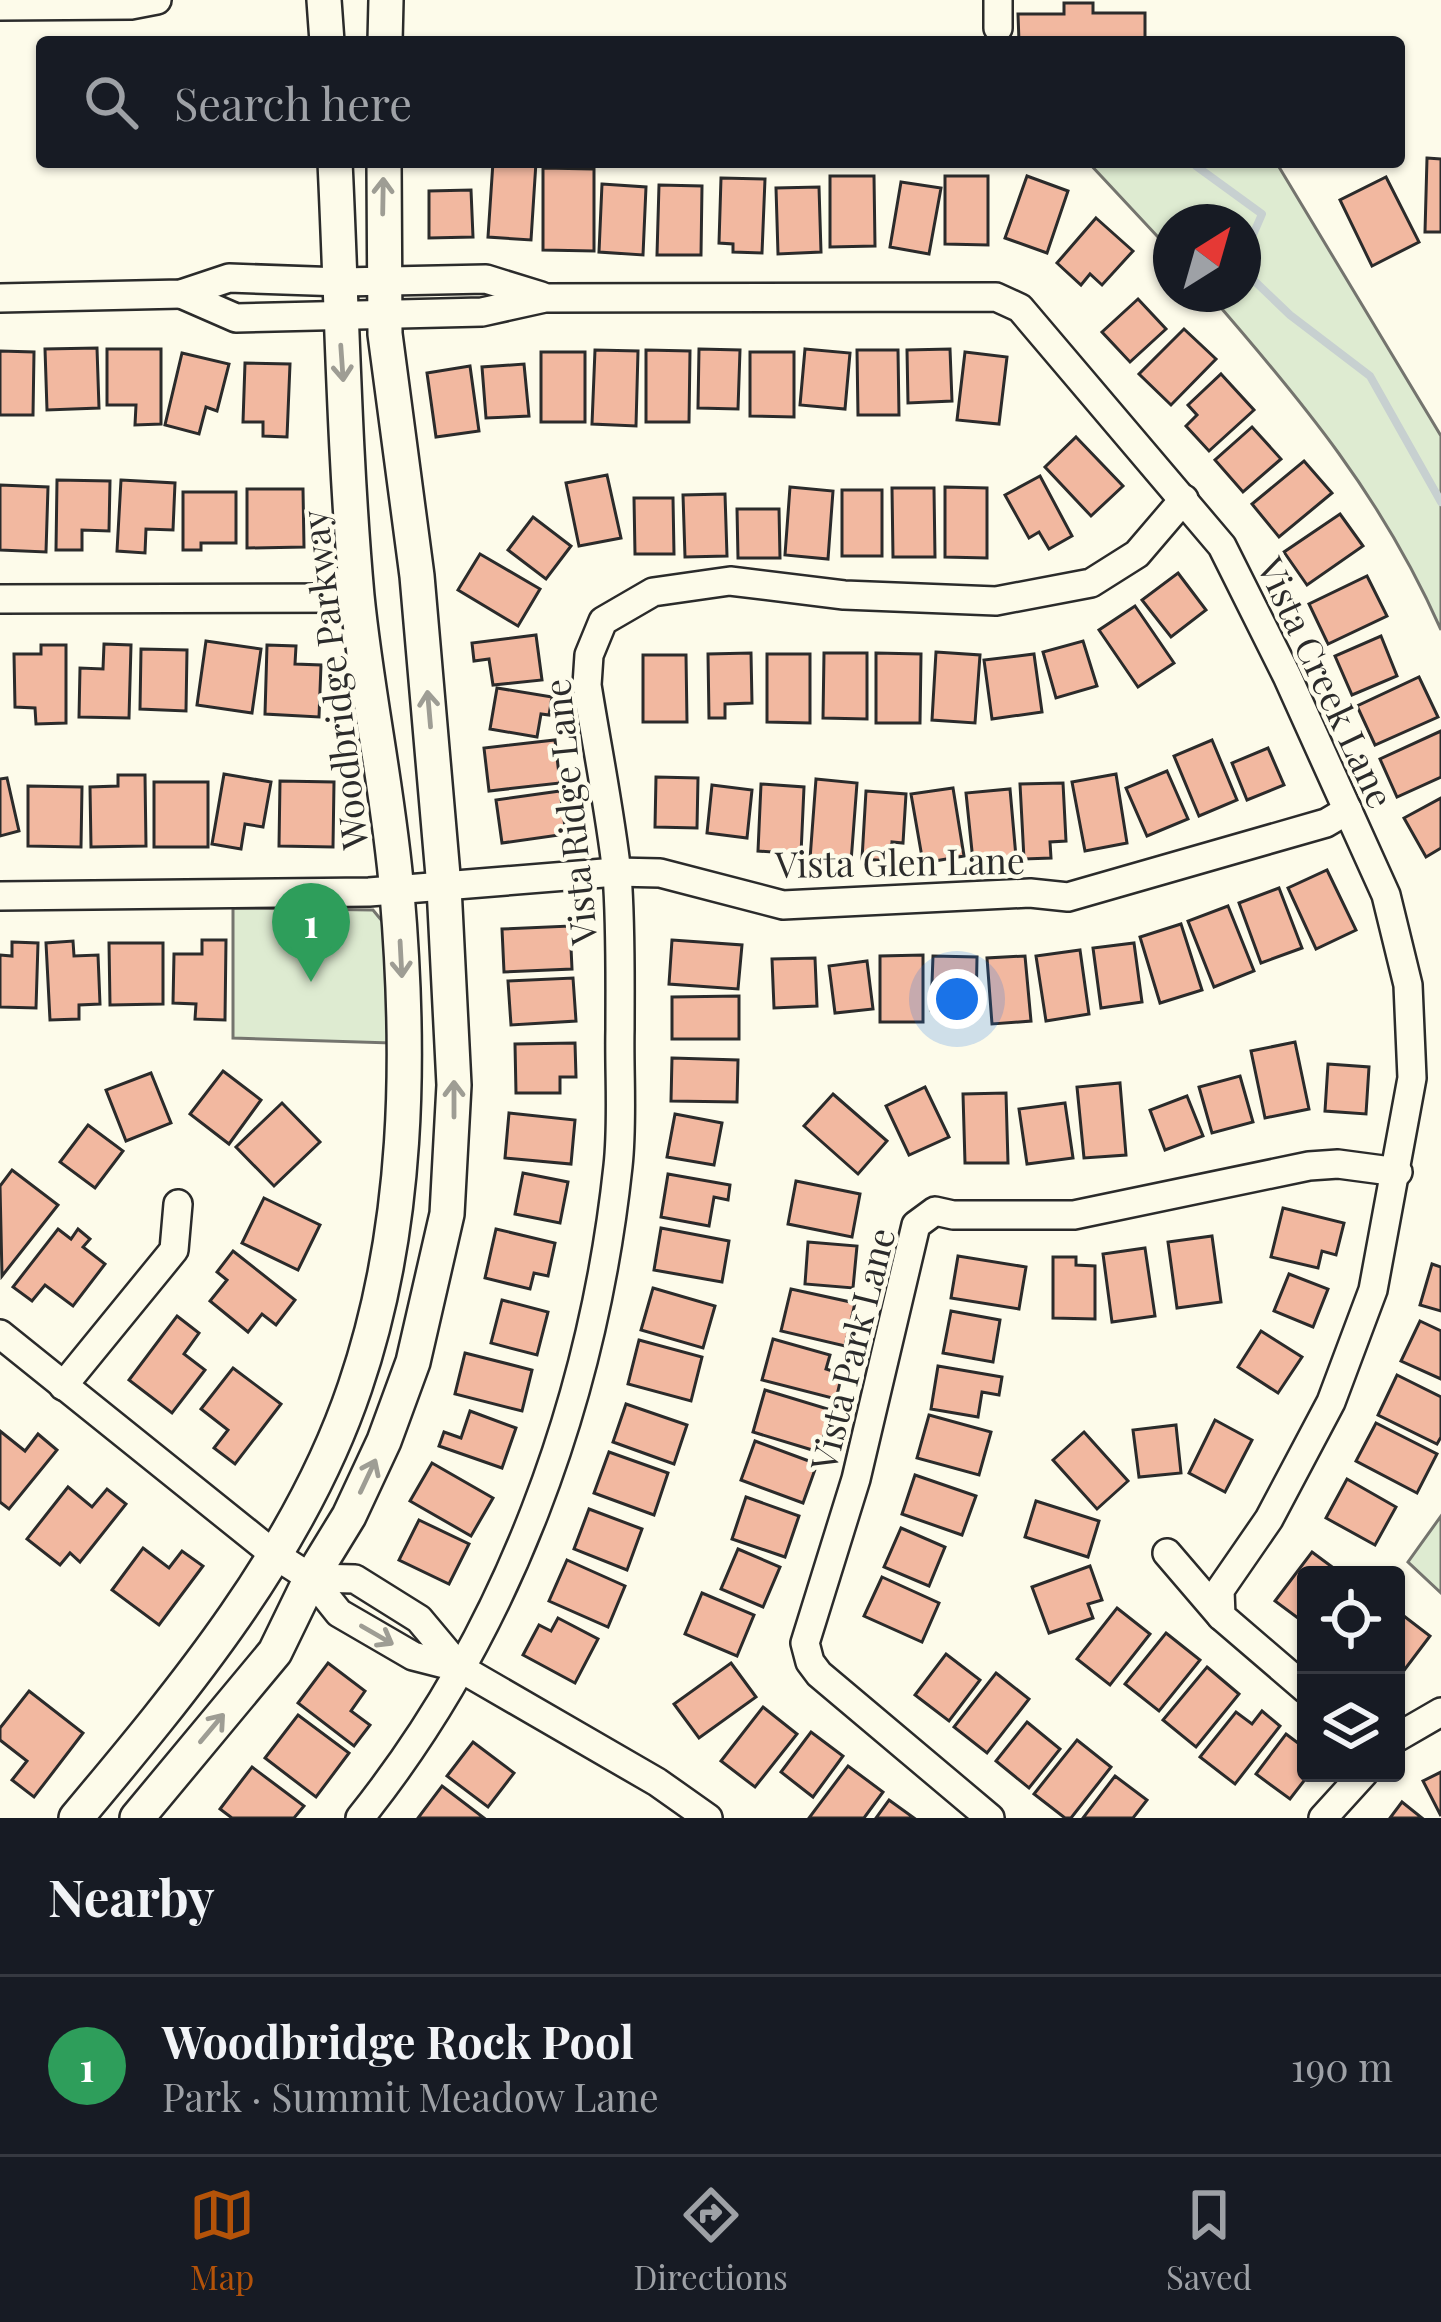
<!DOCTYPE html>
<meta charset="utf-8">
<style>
:root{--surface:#171b24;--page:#20242c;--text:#f1f3f6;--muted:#9ea1a6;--line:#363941;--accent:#b45309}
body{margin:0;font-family:"Playfair Display",serif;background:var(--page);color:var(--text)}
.controls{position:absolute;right:36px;bottom:36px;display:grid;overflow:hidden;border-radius:12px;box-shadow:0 3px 9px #0004}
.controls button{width:108px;height:108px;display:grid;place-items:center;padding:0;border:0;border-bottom:3px solid var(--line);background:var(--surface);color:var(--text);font:60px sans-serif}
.compass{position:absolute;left:1153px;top:204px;width:108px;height:108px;border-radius:50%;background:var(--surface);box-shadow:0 3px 9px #0004;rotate:37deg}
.you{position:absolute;left:957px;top:999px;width:42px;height:42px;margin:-30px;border:9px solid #fff;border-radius:50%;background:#1a73e8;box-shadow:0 0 0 18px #1a73e833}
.badge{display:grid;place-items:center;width:78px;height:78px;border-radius:50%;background:var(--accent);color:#fff;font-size:39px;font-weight:700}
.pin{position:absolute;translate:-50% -99px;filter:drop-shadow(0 3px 6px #0008)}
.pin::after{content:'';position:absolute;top:63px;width:42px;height:36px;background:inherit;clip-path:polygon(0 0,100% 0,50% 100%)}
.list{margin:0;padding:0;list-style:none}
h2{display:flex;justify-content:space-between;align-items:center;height:156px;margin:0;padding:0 48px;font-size:51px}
h2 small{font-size:39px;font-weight:400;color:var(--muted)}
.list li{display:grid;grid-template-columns:78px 1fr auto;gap:36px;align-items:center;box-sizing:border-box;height:180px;padding:0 48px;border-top:3px solid var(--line)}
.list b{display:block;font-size:45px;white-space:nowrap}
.list p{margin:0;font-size:39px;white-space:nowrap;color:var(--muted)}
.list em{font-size:39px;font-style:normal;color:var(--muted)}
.icon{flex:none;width:66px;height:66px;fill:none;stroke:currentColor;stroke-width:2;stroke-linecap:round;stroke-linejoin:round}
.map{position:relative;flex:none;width:1441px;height:1818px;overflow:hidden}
.search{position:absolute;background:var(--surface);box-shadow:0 3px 9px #0004;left:36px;right:36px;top:36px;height:132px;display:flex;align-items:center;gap:30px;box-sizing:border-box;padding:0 42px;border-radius:12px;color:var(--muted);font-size:45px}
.sheet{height:336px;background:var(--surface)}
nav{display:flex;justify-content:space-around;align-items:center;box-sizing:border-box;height:168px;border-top:3px solid var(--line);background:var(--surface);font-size:33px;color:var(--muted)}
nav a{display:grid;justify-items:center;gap:6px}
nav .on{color:var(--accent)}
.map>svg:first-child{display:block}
.green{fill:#deebd1;stroke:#74746e;stroke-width:3}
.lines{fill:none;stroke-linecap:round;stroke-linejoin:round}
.stream{stroke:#c7d0d0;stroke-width:8}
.building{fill:#f2b8a0;stroke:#2b2b2b;stroke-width:3}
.minor-casing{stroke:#2b2b2b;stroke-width:32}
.major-casing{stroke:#2b2b2b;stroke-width:38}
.minor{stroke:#fdfbea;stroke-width:27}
.major{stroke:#fdfbea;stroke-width:33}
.oneway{stroke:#9e9d94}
.labels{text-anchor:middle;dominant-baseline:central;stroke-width:9;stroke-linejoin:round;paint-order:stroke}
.street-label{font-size:36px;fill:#2b2b2b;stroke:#fdfbea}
</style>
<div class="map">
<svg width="1441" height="1818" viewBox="0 0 1441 1818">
<rect width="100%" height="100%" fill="#fdfbea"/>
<g class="green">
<path d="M1088,162H1276L1441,436V630C1383,498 1303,402 1209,294H1243V222H1171V251Z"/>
<path d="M233,908L373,910L387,927L391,1043L233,1038Z"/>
<path d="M1441,1516V1593L1408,1562Z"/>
</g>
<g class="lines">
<g class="stream">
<path d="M1196,166L1262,214L1243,258"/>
<path d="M1243,270L1290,315L1370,376L1441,502"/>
</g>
</g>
<g class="building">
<path d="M1064,3H1093V13H1145V42H1019L1018,14H1064Z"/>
<path d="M1427,158L1441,159V232H1425Z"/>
<path d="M493,162H536L531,240L488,237Z"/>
<path d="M543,168L594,169V251L543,250Z"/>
<path d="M830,176H874L875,246L830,247Z"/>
<path d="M945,176H988V245L945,244Z"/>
<path d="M1027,176L1068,191L1047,253L1005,238Z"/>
<path d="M1386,177L1419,242L1372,266L1340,200Z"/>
<path d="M721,178L765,179L762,253L733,252V244L719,243Z"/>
<path d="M901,182L941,188L929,254L890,247Z"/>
<path d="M602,184L646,187L643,255L599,252Z"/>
<path d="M659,185L702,186L701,255H657Z"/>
<path d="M819,187L821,252L778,254L776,188Z"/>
<path d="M471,190L473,237L429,238V191Z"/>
<path d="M1096,218L1133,251L1102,285L1090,274L1081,285L1057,263Z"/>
<path d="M1138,299L1166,329L1130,362L1102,332Z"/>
<path d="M1184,329L1216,359L1171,405L1139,374Z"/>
<path d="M97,348L99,408L47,410L45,349Z"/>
<path d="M107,349H161V424L135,425L136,405H107Z"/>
<path d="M699,349L740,350L738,409L698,408Z"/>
<path d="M805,349L850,353L845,409L800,405Z"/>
<path d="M950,349L952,401L908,403L907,350Z"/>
<path d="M595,350L638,351L636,426L592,424Z"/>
<path d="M646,350L690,351L689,422H646Z"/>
<path d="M857,350H898L899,415H858Z"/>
<path d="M0,351L34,352L33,415H0Z"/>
<rect x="541" y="352" width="44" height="70"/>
<path d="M750,352H794V417L750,416Z"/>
<path d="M965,352L1007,357L999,424L957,420Z"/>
<path d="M182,353L229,364L217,411L206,407L199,434L165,425Z"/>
<path d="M245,363L290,364L287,437L263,436V422H243Z"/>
<path d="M524,364L529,416L486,418L482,367Z"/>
<path d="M470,366L479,431L436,437L427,373Z"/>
<path d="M1221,374L1254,410L1209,451L1186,426L1197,415L1188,405Z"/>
<path d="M1252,427L1281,459L1243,492L1215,460Z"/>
<path d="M1076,437L1123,486L1091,516L1045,467Z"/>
<path d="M1304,461L1332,493L1279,537L1252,504Z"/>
<path d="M607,475L621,538L579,546L566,483Z"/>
<path d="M1040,476L1072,536L1049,549L1039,532L1029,538L1005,495Z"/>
<path d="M57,480L110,481L109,531L82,530V550H56Z"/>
<path d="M121,480L175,483L173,530L146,529L145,553L117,551Z"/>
<path d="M0,485L48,487L46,552L0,550Z"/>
<path d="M790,487L833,491L828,559L785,555Z"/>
<path d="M945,487L987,488V558L945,557Z"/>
<path d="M892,488H934L935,557H893Z"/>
<path d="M247,489H303L304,547L247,548Z"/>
<rect x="842" y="490" width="40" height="66"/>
<path d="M183,492H236V543H201V550H183Z"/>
<path d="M725,494L727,556L685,557L683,495Z"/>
<path d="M634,498H673L674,554H635Z"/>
<path d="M737,509H779L780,558H738Z"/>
<path d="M1340,514L1363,546L1307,585L1284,552Z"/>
<path d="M533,517L571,546L546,579L508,550Z"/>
<path d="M480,554L540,589L518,626L458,590Z"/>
<path d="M1178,573L1206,610L1171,637L1142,600Z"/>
<path d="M1367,576L1387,616L1328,644L1309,604Z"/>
<path d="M1135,606L1174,663L1138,687L1099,630Z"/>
<path d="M536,635L542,680L493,685L489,659L474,661L472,643Z"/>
<path d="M1381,636L1397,676L1352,695L1335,656Z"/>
<path d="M206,641L261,649L252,713L197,705Z"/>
<path d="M1083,641L1097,686L1056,698L1043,652Z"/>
<path d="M104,644L131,645L129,718L79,717L80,668L103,669Z"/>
<path d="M41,645H66V723L36,724L35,708L15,707L14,654H41Z"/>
<path d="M267,645L296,646L295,664L321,665L319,717L265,714Z"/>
<path d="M141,649L187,650L186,711L140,709Z"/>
<path d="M936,652L980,655L975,723L932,720Z"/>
<path d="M751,653L752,703L725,704V718H709L708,654Z"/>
<path d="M824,653H867V719L823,718Z"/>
<path d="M876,653L921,654L920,723H876Z"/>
<path d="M767,654H810V723L767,722Z"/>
<path d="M1034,654L1042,712L992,719L984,660Z"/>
<path d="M643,655H686L687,722H643Z"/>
<path d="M1419,677L1438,717L1375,745L1357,706Z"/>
<path d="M497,688L552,697L549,715L541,714L537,737L490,729Z"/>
<path d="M1441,731V777L1397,797L1380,759Z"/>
<path d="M555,740L560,783L489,791L484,748Z"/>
<path d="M1212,740L1237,800L1199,816L1174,756Z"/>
<path d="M1268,748L1284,785L1247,800L1232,763Z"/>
<path d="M1167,771L1188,819L1147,836L1126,788Z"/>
<path d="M224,774L271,782L263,827L245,824L241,849L212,844Z"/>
<path d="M1116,774L1127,843L1085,851L1072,782Z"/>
<path d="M118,775H145L146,846L91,847L90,787L118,786Z"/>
<path d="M656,777L698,778L697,828L655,827Z"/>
<path d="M7,778L19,831L0,836V779Z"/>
<path d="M816,779L857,783L851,862L810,859Z"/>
<path d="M280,781L334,782L333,847L279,846Z"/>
<rect x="154" y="782" width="54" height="65"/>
<path d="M1063,783L1066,841L1050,842L1051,858L1024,859L1020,784Z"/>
<path d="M761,784L804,787L801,854L758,851Z"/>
<path d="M712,785L752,790L747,838L707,833Z"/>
<path d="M28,786L82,787L81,847L28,846Z"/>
<path d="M953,788L964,856L923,863L911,794Z"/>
<path d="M1010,789L1016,857L973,861L966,793Z"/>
<path d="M560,791L566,834L502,843L496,800Z"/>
<path d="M866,791L906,794L903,843L892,842L891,861L862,859Z"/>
<path d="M1441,798V848L1426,857L1404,818Z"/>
<path d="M1327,870L1356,930L1316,949L1288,888Z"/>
<path d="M1279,888L1302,948L1261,963L1239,903Z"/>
<path d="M1228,906L1254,971L1214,987L1188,921Z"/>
<path d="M1181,924L1202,990L1160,1003L1140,937Z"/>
<path d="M570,926L572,969L504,972L502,929Z"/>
<path d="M202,940H226L225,1020L195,1019L196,1004L173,1003L174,954H202Z"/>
<path d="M672,940L742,945L738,989L669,984Z"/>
<path d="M73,941L74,956L98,955L100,1004L79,1005V1019L50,1020L46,943Z"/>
<path d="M12,942L38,943L36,1008L0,1007V955L12,956Z"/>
<path d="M109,943H163V1004L110,1005Z"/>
<path d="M1134,943L1142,1002L1101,1008L1093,948Z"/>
<path d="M1080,950L1089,1014L1046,1021L1036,956Z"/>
<path d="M923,955V1022H880V956Z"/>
<path d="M933,956L977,957L976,1012L931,1010Z"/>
<path d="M1025,956L1031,1021L992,1024L987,958Z"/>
<path d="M815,958L817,1006L774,1008L772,959Z"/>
<path d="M867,961L873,1009L835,1013L829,966Z"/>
<path d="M573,978L576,1021L511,1025L508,981Z"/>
<path d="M739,996V1039H672V997Z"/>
<path d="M1295,1042L1309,1109L1265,1118L1251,1051Z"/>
<path d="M575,1043L576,1077H560V1093H516L515,1044Z"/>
<path d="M672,1058L738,1060L737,1102L671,1101Z"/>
<path d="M1328,1064L1369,1067L1366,1114L1325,1111Z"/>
<path d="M223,1071L261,1100L229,1144L190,1114Z"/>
<path d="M151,1073L171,1123L126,1141L106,1090Z"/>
<path d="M1240,1076L1253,1122L1212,1133L1199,1087Z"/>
<path d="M1120,1083L1126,1155L1084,1158L1077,1087Z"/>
<path d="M925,1087L949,1137L909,1155L886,1106Z"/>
<path d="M1006,1093L1008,1163H965L963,1094Z"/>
<path d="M833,1094L887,1141L858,1174L804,1126Z"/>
<path d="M1187,1096L1203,1136L1165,1150L1150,1110Z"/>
<path d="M282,1103L320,1142L274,1186L236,1147Z"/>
<path d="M1065,1103L1073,1158L1027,1164L1019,1109Z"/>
<path d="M509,1113L575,1120L571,1164L505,1158Z"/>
<path d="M675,1114L722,1123L714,1165L667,1157Z"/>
<path d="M88,1125L123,1151L95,1188L60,1162Z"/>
<path d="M12,1170L58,1205L2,1276L0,1186Z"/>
<path d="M523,1173L568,1182L560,1223L515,1214Z"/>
<path d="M668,1174L730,1185L728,1200L714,1197L709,1226L661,1217Z"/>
<path d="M796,1181L860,1194L852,1237L788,1224Z"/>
<path d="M264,1198L320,1225L298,1270L242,1243Z"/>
<path d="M1283,1208L1344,1223L1336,1255L1322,1251L1318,1268L1271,1257Z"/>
<path d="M661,1228L729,1241L722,1282L654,1270Z"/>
<path d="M58,1229L71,1239L78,1229L90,1239L83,1247L105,1264L73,1306L45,1285L32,1301L13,1287Z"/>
<path d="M496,1229L555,1243L548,1276L534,1273L530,1289L485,1278Z"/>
<path d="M1212,1236L1221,1302L1177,1308L1168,1242Z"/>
<path d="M808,1242L857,1246L853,1288L805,1284Z"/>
<path d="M1145,1248L1155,1316L1112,1322L1103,1254Z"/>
<path d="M233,1251L295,1300L276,1325L262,1314L248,1332L210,1301L227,1280L217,1272Z"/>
<path d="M958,1256L1026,1267L1019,1309L951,1298Z"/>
<path d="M1053,1257H1076V1265L1095,1266V1319L1053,1318Z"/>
<path d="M1432,1264L1441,1267V1311L1420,1305Z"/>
<path d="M1289,1274L1328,1289L1313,1327L1274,1311Z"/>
<path d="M653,1288L715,1306L703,1348L641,1330Z"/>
<path d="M791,1289L855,1303L845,1346L781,1331Z"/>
<path d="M502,1300L548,1312L537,1355L491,1343Z"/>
<path d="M951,1311L1000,1320L993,1362L943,1353Z"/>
<path d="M177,1316L199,1333L184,1354L205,1370L172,1413L129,1380Z"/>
<path d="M1420,1321L1441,1331V1379L1401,1361Z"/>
<path d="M1261,1331L1302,1357L1278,1393L1238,1367Z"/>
<path d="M773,1339L830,1355L826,1369L842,1374L836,1399L762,1380Z"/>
<path d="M639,1340L702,1357L691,1401L628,1384Z"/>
<path d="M465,1353L532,1370L522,1411L455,1394Z"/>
<path d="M938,1366L1002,1377L999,1395L982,1392L978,1417L931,1409Z"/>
<path d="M233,1368L281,1404L235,1464L214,1448L228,1430L201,1409Z"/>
<path d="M1397,1375L1441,1397V1437L1437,1444L1378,1415Z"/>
<path d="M765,1390L831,1410L819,1452L753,1432Z"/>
<path d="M626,1404L687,1425L674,1464L613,1442Z"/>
<path d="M470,1411L516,1428L502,1468L439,1446L444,1432L461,1438Z"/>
<path d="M929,1415L991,1432L979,1475L917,1458Z"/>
<path d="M1215,1420L1252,1440L1225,1492L1189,1473Z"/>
<path d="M1376,1423L1437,1454L1417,1493L1356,1461Z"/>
<path d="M1176,1425L1181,1473L1139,1477L1133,1430Z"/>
<path d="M0,1431L25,1451L38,1434L57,1450L9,1509L0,1502Z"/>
<path d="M1084,1432L1128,1481L1097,1509L1053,1460Z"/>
<path d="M755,1441L817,1464L803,1503L741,1480Z"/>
<path d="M609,1452L668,1473L654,1515L594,1493Z"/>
<path d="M432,1463L493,1498L471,1536L410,1501Z"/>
<path d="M915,1475L976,1496L962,1535L902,1514Z"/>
<path d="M1347,1479L1396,1507L1375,1545L1326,1518Z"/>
<path d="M68,1487L92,1507L107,1489L126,1504L80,1562L70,1553L60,1565L27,1539Z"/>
<path d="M746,1497L799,1516L785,1557L732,1539Z"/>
<path d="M1036,1501L1099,1521L1088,1557L1025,1537Z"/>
<path d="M589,1509L642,1529L627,1570L574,1549Z"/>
<path d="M419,1520L469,1544L449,1584L399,1560Z"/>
<path d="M901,1528L945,1547L929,1586L884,1567Z"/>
<path d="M143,1548L169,1568L182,1551L203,1566L159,1625L112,1590Z"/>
<path d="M738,1549L780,1567L763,1607L721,1589Z"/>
<path d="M1312,1552L1343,1575H1306V1624L1275,1601Z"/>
<path d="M567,1560L625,1586L608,1627L549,1601Z"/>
<path d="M1090,1566L1102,1600L1088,1604L1093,1618L1049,1633L1032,1587Z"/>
<path d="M882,1577L939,1603L922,1642L864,1616Z"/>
<path d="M702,1593L754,1615L737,1656L685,1634Z"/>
<path d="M1117,1608L1150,1634L1110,1685L1077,1659Z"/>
<path d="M1396,1610L1430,1636L1396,1681Z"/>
<path d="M558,1618L598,1639L575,1683L523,1655L539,1625L551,1631Z"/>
<path d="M1166,1633L1200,1660L1159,1711L1125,1684Z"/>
<path d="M946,1654L980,1680L949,1721L915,1695Z"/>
<path d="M328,1663L365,1691L351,1711L370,1725L354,1746L298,1703Z"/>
<path d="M731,1663L756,1697L699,1738L674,1704Z"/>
<path d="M1207,1667L1239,1694L1196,1747L1163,1720Z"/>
<path d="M996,1673L1029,1699L987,1753L954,1727Z"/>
<path d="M29,1691L83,1733L34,1797L12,1780L27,1761L0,1740V1728Z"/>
<path d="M763,1707L797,1734L755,1787L721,1761Z"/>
<path d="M1262,1711L1280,1726L1235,1784L1200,1757L1236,1712L1252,1724Z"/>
<path d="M298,1715L349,1753L316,1797L265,1758Z"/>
<path d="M1027,1722L1060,1749L1029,1788L996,1761Z"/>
<path d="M811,1732L843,1756L813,1797L781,1772Z"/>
<path d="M1286,1734L1306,1749V1773H1310L1290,1799L1256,1774Z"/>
<path d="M1077,1740L1111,1767L1071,1818H1065L1034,1794Z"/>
<path d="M473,1742L514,1773L488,1807L447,1776Z"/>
<path d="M848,1766L883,1792L864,1818H809Z"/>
<path d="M252,1767L304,1806L294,1818H232L220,1809Z"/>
<path d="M1441,1772V1816L1423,1781Z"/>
<path d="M1115,1776L1147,1800L1133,1818H1083Z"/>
<path d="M442,1786L484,1818H418Z"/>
<path d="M889,1800L914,1818H876Z"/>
<path d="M1402,1802L1422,1818H1390Z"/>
</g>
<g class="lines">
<g class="minor-casing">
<g id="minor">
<path d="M0,6L131,5L157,0"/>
<path d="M998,28V0"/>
<path d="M181,294L236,318L482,312L545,298L996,297L1020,308L1222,546L1287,676L1386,895L1408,985L1412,1078L1373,1290L1331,1402L1269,1519L1220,1590L1221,1616L1306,1689"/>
<path d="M0,298L181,294L229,278L342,282L486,279L541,296"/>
<path d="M0,599L357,598"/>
<path d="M0,896L369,892L616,872L660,873L783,905L1030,893L1068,897L1326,823L1348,810"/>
<path d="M0,1334L275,1555L311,1578L339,1613L413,1656L460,1668L657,1782L708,1818"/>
<path d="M63,1386L174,1250L178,1204"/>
<path d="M1167,1553L1221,1616"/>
<path d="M311,1578L355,1579L419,1619L460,1668"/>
<path d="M1396,1738L1441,1712"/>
<path d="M360,1818C508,1633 593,1401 618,1166C623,1121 619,1074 620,1029C620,977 621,926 617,874C610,811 597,748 587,685L589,655L603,621L653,592L730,581L844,595L996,601L1091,583L1137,554L1184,499"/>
<path d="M990,1818L819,1674L810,1662L805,1643L856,1479L916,1225L935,1211L953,1215H1074L1309,1166L1338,1164L1398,1172"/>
<path d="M1323,1818L1364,1773"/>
</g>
</g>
<g class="major-casing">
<g id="major">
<path d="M324,0L327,42"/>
<path d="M385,42L386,0"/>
<path d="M76,1818C185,1688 300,1550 355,1387C409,1229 411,1058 397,893C389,794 367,696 357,596C344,452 342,307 335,162"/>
<path d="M137,1818L275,1652L311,1578L349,1516L384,1441L413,1362L447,1214L454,1085L444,887L417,576L385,334L384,162"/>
</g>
</g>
<use href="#minor" class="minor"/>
<use href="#major" class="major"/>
</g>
<defs><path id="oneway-shaft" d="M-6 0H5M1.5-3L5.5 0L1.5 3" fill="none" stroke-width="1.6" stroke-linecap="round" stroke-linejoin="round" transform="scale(3)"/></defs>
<g class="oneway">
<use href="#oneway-shaft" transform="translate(383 196) rotate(-89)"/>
<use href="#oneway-shaft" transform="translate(342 363) rotate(86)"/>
<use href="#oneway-shaft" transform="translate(429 709) rotate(-95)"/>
<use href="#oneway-shaft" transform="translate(401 959) rotate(87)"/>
<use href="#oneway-shaft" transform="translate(454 1099) rotate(-90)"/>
<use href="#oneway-shaft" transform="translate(368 1476) rotate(-65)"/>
<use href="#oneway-shaft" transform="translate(377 1635) rotate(30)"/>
<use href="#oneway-shaft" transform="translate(212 1728) rotate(-50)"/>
</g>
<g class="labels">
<g class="street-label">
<text transform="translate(333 680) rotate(-97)">Woodbridge Parkway</text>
<text transform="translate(1327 682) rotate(65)">Vista Creek Lane</text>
<text transform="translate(569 812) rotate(-96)">Vista Ridge Lane</text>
<text transform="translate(900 861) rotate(-1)">Vista Glen Lane</text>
<text transform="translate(851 1349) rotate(-76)">Vista Park Lane</text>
</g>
</g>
</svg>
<div class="controls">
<button><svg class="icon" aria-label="locate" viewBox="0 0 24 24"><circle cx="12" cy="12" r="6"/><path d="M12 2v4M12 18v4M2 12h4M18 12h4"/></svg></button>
<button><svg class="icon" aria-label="layers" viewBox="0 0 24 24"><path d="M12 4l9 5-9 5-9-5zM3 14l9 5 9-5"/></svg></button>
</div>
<svg class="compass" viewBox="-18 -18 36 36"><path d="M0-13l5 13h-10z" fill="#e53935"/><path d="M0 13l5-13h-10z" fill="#9ea1a6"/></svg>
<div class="you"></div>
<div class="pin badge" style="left:311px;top:982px;background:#2e9e5b">1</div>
<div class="search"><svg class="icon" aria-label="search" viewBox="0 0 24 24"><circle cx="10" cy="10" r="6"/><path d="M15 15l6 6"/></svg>Search here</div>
</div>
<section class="sheet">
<h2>Nearby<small></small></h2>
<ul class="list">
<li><span class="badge" style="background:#2e9e5b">1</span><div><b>Woodbridge Rock Pool</b><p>Park · Summit Meadow Lane</p></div><em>190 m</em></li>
</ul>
</section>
<nav>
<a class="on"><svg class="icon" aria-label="map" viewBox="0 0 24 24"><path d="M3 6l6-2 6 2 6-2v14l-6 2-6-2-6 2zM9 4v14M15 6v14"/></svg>Map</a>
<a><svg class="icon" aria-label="directions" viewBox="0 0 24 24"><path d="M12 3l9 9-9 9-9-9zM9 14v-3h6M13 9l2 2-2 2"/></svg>Directions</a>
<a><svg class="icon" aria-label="saved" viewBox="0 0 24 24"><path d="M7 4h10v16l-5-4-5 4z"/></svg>Saved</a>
</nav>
